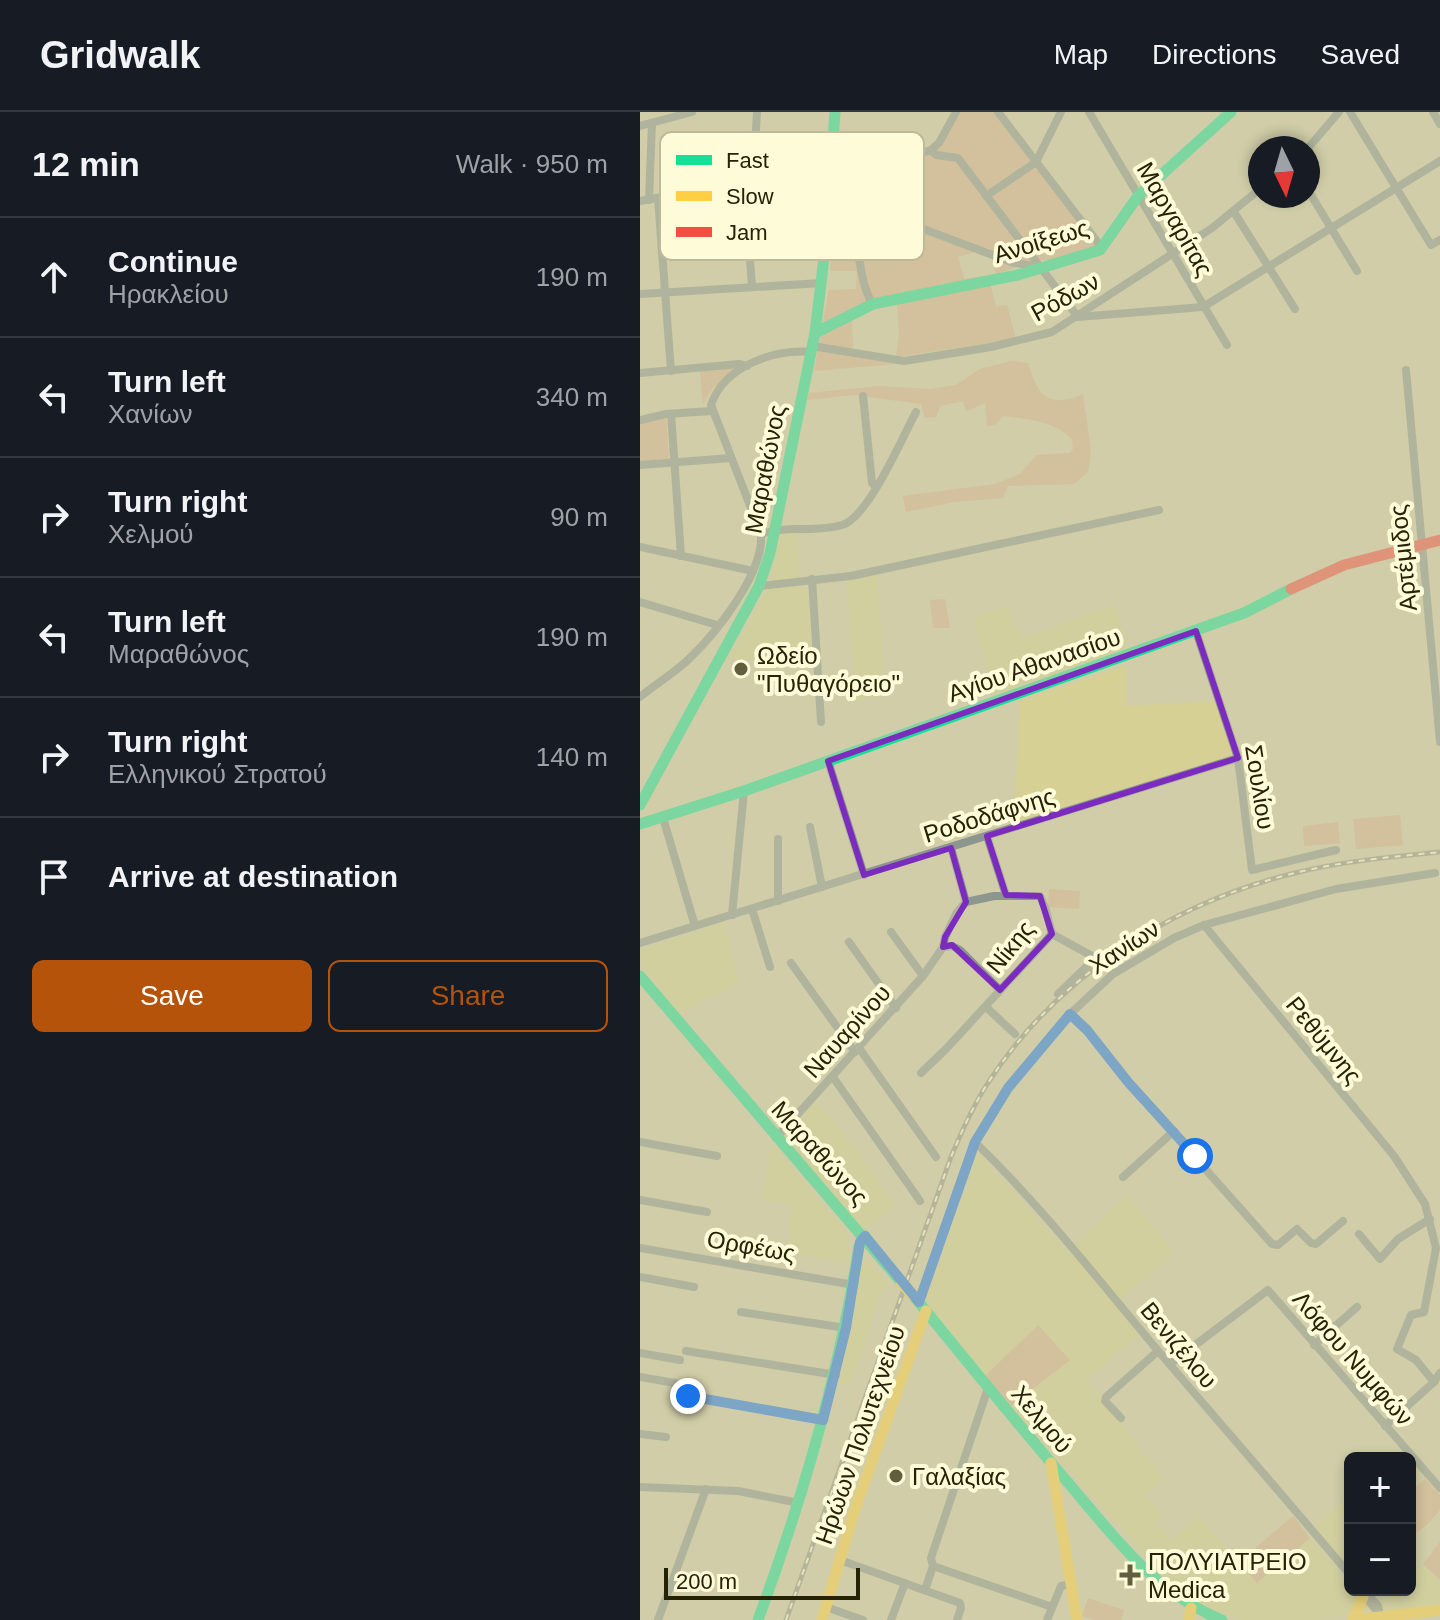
<!DOCTYPE html>
<meta charset="utf-8">
<style>
:root{--surface:#171b24;--page:#20242c;--text:#f1f3f6;--muted:#9ea1a6;--line:#363941;--accent:#b45309}
body{margin:0;font-family:Helvetica,sans-serif;background:var(--page);color:var(--text)}
.controls{position:absolute;right:24px;bottom:24px;display:grid;overflow:hidden;border-radius:12px;box-shadow:0 4px 12px #0003}
.controls button{width:72px;height:72px;display:grid;place-items:center;padding:0;border:0;border-bottom:2px solid var(--line);background:var(--surface);color:var(--text);font:40px sans-serif}
.compass{position:absolute;left:608px;top:24px;width:72px;height:72px;border-radius:50%;background:var(--surface);box-shadow:0 4px 12px #0003;rotate:175deg}
.scale{position:absolute;left:24px;bottom:20px;width:196px;box-sizing:border-box;padding-left:8px;border:4px solid #252205;border-top:0;font-size:22px;line-height:28px;white-space:nowrap;color:#252205;-webkit-text-stroke:6px #fefbd9;paint-order:stroke}
.stop{position:absolute;width:24px;height:24px;margin:-18px;border:6px solid #1a73e8;border-radius:50%;background:#fff}
.stop.end{background:#1a73e8;border-color:#fff;box-shadow:0 2px 8px #0008}
.list{margin:0;padding:0;list-style:none}
h2{display:flex;justify-content:space-between;align-items:center;height:104px;margin:0;padding:0 32px;font-size:34px}
h2 small{font-size:26px;font-weight:400;color:var(--muted)}
.list li{display:grid;grid-template-columns:52px 1fr auto;gap:24px;align-items:center;box-sizing:border-box;height:120px;padding:0 32px;border-top:2px solid var(--line)}
.list b{display:block;font-size:30px;white-space:nowrap}
.list p{margin:0;font-size:26px;white-space:nowrap;color:var(--muted)}
.list em{font-size:26px;font-style:normal;color:var(--muted)}
.actions{display:flex;gap:16px;padding:24px 32px}
.actions a{flex:1;padding:18px 0;border:2px solid var(--accent);border-radius:12px;text-align:center;font-size:28px;color:var(--accent)}
.actions .main{background:var(--accent);color:#fff}
.icon{flex:none;width:44px;height:44px;fill:none;stroke:currentColor;stroke-width:2;stroke-linecap:round;stroke-linejoin:round}
.map{position:relative;flex:none;width:800px;height:1508px;overflow:hidden}
header{display:flex;align-items:center;gap:48px;box-sizing:border-box;height:112px;padding:0 40px;background:var(--surface);border-bottom:2px solid var(--line)}
header strong{font-size:38px}
nav{display:flex;gap:44px;margin-inline-start:auto;font-size:28px}
main{display:flex}
aside{flex:1;background:var(--surface)}
.map>svg:first-child{display:block}
.built{fill:#d6d094}
.green{fill:#d7af8e}
.lines{fill:none;stroke-linecap:round;stroke-linejoin:round}
.street{stroke:#8c958e;stroke-width:8}
.fast{stroke:#16e098;stroke-width:11}
.slow{stroke:#ffcf43;stroke-width:11}
.jam{stroke:#f24e42;stroke-width:11}
.rail-casing{stroke:#949686;stroke-width:5}
.rail{stroke:#fefbd9;stroke-width:2;stroke-dasharray:6;stroke-linecap:butt}
.slow-bridge{stroke:#ffcf43;stroke-width:12}
.route{stroke:#1a73e8;stroke-width:10}
.marked{fill:none;stroke:#7b2cbf;stroke-width:6;stroke-linejoin:round}
.poi-dot{fill:#615e3e;stroke:#fefbd9;stroke-width:3}
.labels{text-anchor:middle;dominant-baseline:central;stroke-width:8;stroke-linejoin:round;paint-order:stroke}
.street-label{font-size:24px;fill:#252205;stroke:#fefbd9}
.poi-label{font-size:24px;fill:#252205;stroke:#fefbd9;text-anchor:start}
.key{fill:#fefbd9;stroke:#bdba99;stroke-width:2}
.key-label{font-size:22px;fill:#252205}
</style>
<header>
<strong>Gridwalk</strong>
<nav><a>Map</a><a>Directions</a><a>Saved</a></nav>
</header>
<main>
<aside>
<h2>12 min<small>Walk · 950 m</small></h2>
<ul class="list">
<li><svg class="icon" aria-label="ahead" viewBox="0 0 24 24"><path d="M12 20V5M6 11l6-6 6 6"/></svg><div><b>Continue</b><p>Ηρακλείου</p></div><em>190 m</em></li>
<li><svg class="icon" aria-label="left" viewBox="0 0 24 24"><path d="M17 20v-9H6M10 6l-5 5 5 5"/></svg><div><b>Turn left</b><p>Χανίων</p></div><em>340 m</em></li>
<li><svg class="icon" aria-label="right" viewBox="0 0 24 24"><path d="M7 20v-9h11M14 6l5 5-5 5"/></svg><div><b>Turn right</b><p>Χελμού</p></div><em>90 m</em></li>
<li><svg class="icon" aria-label="left" viewBox="0 0 24 24"><path d="M17 20v-9H6M10 6l-5 5 5 5"/></svg><div><b>Turn left</b><p>Μαραθώνος</p></div><em>190 m</em></li>
<li><svg class="icon" aria-label="right" viewBox="0 0 24 24"><path d="M7 20v-9h11M14 6l5 5-5 5"/></svg><div><b>Turn right</b><p>Ελληνικού Στρατού</p></div><em>140 m</em></li>
<li><svg class="icon" aria-label="arrive" viewBox="0 0 24 24"><path d="M6 21V4h12l-3 4 3 4H6"/></svg><div><b>Arrive at destination</b></div></li>
</ul>
<div class="actions"><a class="main">Save</a><a>Share</a></div>
</aside>
<div class="map">
<svg width="800" height="1508" viewBox="0 0 800 1508">
<rect width="100%" height="100%" fill="#d0cda8"/>
<g class="built">
<path d="M140,420H156L160,475H167L172,542L88,548L121,488L134,457Z"/>
<path d="M237,463L243,552L240,585L215,589L207,468Z"/>
<path d="M475,493L488,538L354,586L334,505L368,494L381,526Z"/>
<path d="M486,554V594L576,589L595,643L374,713L380,589Z"/>
<path d="M84,811L99,871L39,901L12,868L0,847V838Z"/>
<path d="M177,990L213,1033L255,1094L223,1120L143,1025Z"/>
<path d="M132,1032L201,1113L208,1124L209,1151L146,1139L153,1093L122,1088Z"/>
<path d="M338,1041L428,1140L487,1084L535,1140L476,1191L500,1222L446,1268L525,1367L506,1383L523,1404L516,1411L531,1428L559,1403L617,1471L670,1426L710,1474V1478H713L733,1502L667,1508H607L579,1502L539,1481L371,1294L398,1214L345,1264L284,1193Z"/>
<path d="M223,1147L230,1150L249,1173L239,1181L229,1220L210,1273L197,1269Z"/>
<path d="M710,1384V1461L673,1415Z"/>
<path d="M783,1452L800,1468V1493L744,1499L738,1492L753,1478H770V1463Z"/>
</g>
<g class="green">
<path d="M321,0H353L457,135L419,148H402L356,162L349,136L318,145L324,167L348,163L356,195L367,193L376,227L256,245L259,223L257,192L227,199L212,207L213,244L255,252L174,259L189,178L216,177L217,159H190L201,33L223,34L235,63L283,47L302,34Z"/>
<path d="M371,249L388,251C398,284 408,297 443,282L451,339L448,360L434,372L368,374L363,386L314,390L266,400L263,384L355,372L380,362L397,343L429,341L433,338L432,327C412,308 390,308 363,304L355,313L347,314L345,291L327,299L322,289L300,294L296,305L285,306L281,292L214,283L167,288L169,281L239,274L290,277L316,273L340,257Z"/>
<path d="M96,255L73,276L63,292L60,259Z"/>
<path d="M26,306L29,347L0,349V311Z"/>
<path d="M305,487L310,516H293L290,488Z"/>
<path d="M760,703L763,733L716,737L713,707Z"/>
<path d="M698,710L700,731L664,734L663,714Z"/>
<path d="M409,777L440,779L439,797L408,795Z"/>
<path d="M398,1213L430,1248L371,1294L345,1264Z"/>
<path d="M785,1367L800,1383V1398L787,1413L770,1425V1380Z"/>
<path d="M653,1404L670,1426L617,1471L599,1450Z"/>
<path d="M800,1430V1468L783,1452Z"/>
<path d="M448,1486L484,1498L481,1508H454L442,1504Z"/>
</g>
<g class="lines">
<g class="street">
<path d="M358,0L462,136"/>
<path d="M449,0L587,233"/>
<path d="M710,0L791,133L800,128"/>
<path d="M793,0L800,12"/>
<path d="M0,14L52,0"/>
<path d="M668,36L699,0"/>
<path d="M291,38L296,43L318,46L438,205L563,195L800,49"/>
<path d="M216,65L291,38L299,31L316,0"/>
<path d="M113,69L117,0"/>
<path d="M104,71L112,174"/>
<path d="M668,78L717,159"/>
<path d="M346,84L396,50L421,0"/>
<path d="M18,86L31,259"/>
<path d="M9,88L12,11"/>
<path d="M0,89L163,59L207,58C229,70 226,132 186,129"/>
<path d="M220,93L371,150L398,155"/>
<path d="M594,100L655,197"/>
<path d="M211,120C222,142 219,172 233,192"/>
<path d="M0,182L182,171"/>
<path d="M172,234L264,249L351,235L412,220L572,116L620,77"/>
<path d="M766,258L800,630"/>
<path d="M0,261L99,252L107,254"/>
<path d="M223,284L232,371L236,375"/>
<path d="M31,302L41,444"/>
<path d="M0,308L26,302L72,299"/>
<path d="M0,353L91,346"/>
<path d="M121,422L71,293C84,254 134,237 171,240"/>
<path d="M0,435L113,459"/>
<path d="M172,467L181,610"/>
<path d="M119,474L211,464L519,398"/>
<path d="M0,490L77,513"/>
<path d="M556,519L598,646L612,758L696,738"/>
<path d="M0,585C16,572 34,561 49,547C77,520 124,461 121,422C147,413 176,421 202,413C228,406 262,326 276,300"/>
<path d="M188,649L224,763"/>
<path d="M23,706L55,814"/>
<path d="M170,715L182,775"/>
<path d="M347,724L366,783"/>
<path d="M311,736L326,790"/>
<path d="M138,789V727"/>
<path d="M112,797L130,855"/>
<path d="M92,803L104,679"/>
<path d="M564,813L754,1044L785,1092L796,1136L784,1200L771,1203L757,1237L776,1248L794,1270"/>
<path d="M251,820L283,864"/>
<path d="M412,822L452,844L450,851L418,882"/>
<path d="M209,830L256,896"/>
<path d="M0,831L598,646"/>
<path d="M303,835L312,834L320,838L360,878"/>
<path d="M151,851L215,940"/>
<path d="M346,895L375,922"/>
<path d="M430,902L447,918L488,970L632,1132L638,1133L657,1117L671,1131L676,1132L703,1109"/>
<path d="M219,936L296,1045"/>
<path d="M281,961L306,937L412,822"/>
<path d="M193,965L280,1089"/>
<path d="M136,1026L283,864L303,835L305,825L317,800L326,790L354,784H400L406,798L412,822"/>
<path d="M0,1030L77,1044"/>
<path d="M335,1030C402,1095 460,1170 520,1241C583,1315 647,1388 710,1463"/>
<path d="M483,1065L534,1019"/>
<path d="M0,1088L67,1100"/>
<path d="M719,1122L740,1147L758,1127L790,1107"/>
<path d="M0,1136L214,1173"/>
<path d="M0,1165L54,1175"/>
<path d="M279,1190L335,1030L368,976L430,902L473,862L534,826L564,813L696,777L795,761"/>
<path d="M101,1200L206,1216"/>
<path d="M674,1233L717,1195"/>
<path d="M46,1239L196,1263"/>
<path d="M0,1241L40,1248"/>
<path d="M530,1252L628,1178L800,1376"/>
<path d="M0,1265L35,1271L39,1280L45,1283L183,1308"/>
<path d="M481,1306L465,1289L466,1285L518,1239"/>
<path d="M745,1314L794,1270L800,1261"/>
<path d="M0,1322L26,1325"/>
<path d="M0,1375L98,1379L159,1391"/>
<path d="M200,1448L320,1491L321,1496L317,1508"/>
<path d="M293,1454L412,1495"/>
<path d="M285,1478L293,1454L291,1446L348,1276"/>
<path d="M724,1478L738,1494L741,1507"/>
<path d="M722,1481L741,1504"/>
<path d="M186,1495L223,1508"/>
<path d="M18,1508L66,1377"/>
<path d="M251,1508L265,1471"/>
<path d="M407,1508L421,1474L431,1472"/>
</g>
<g class="fast">
<path d="M175,221L233,192L378,163L460,138L498,84L591,0"/>
<path d="M0,693L119,474L130,441L175,221L186,129L195,0"/>
<path d="M0,712L104,679L604,501L651,477"/>
<path d="M0,864L262,1171"/>
<path d="M273,1183C323,1245 373,1306 425,1367C472,1422 513,1480 582,1508"/>
<path d="M118,1508C163,1386 199,1263 219,1134L225,1124"/>
</g>
<g class="slow">
<path d="M411,1351L437,1508"/>
<path d="M182,1508L215,1397L286,1199"/>
<path d="M549,1508L551,1496"/>
<path d="M713,1508L723,1485"/>
<path d="M714,1508L800,1498"/>
</g>
<path class="jam" d="M651,477L704,453L800,428"/>
<g class="rail-casing">
<path id="rail" d="M146,1508L311,1045C321,1021 332,996 346,974C415,865 532,791 655,761C702,749 752,745 800,740"/>
</g>
<use href="#rail" class="rail"/>
<path class="slow-bridge" d="M262,1171L273,1183"/>
</g>
<g class="lines">
<path class="route" d="M48,1284L183,1308L206,1216L220,1130L225,1124L279,1190L335,1030L368,976L430,902L447,918L488,970L555,1044"/>
</g>
<path d="M0 0H800V1508H0ZM556,519L598,646L347,724L366,783L400,784L412,822L360,878L312,833L303,835L305,825L326,790L311,736L224,763L188,649Z" fill="#d0cda8" fill-opacity=".55" fill-rule="evenodd"/>
<path class="marked" d="M556,519L598,646L347,724L366,783L400,784L412,822L360,878L312,833L303,835L305,825L326,790L311,736L224,763L188,649Z"/>
<g class="poi-dot">
<circle cx="101" cy="557" r="8"/>
<circle cx="256" cy="1364" r="8"/>
<path d="M486 1451h8v8h8v8h-8v8h-8v-8h-8v-8h8z"/>
</g>
<g class="labels">
<g class="street-label">
<text transform="translate(535 107) rotate(60)">Μαργαρίτας</text>
<text transform="translate(401 129) rotate(-17)">Ανοίξεως</text>
<text transform="translate(425 185) rotate(-29)">Ρόδων</text>
<text transform="translate(125 357) rotate(-79)">Μαραθώνος</text>
<text transform="translate(763 446) rotate(-96)">Αρτέμιδος</text>
<text transform="translate(394 553) rotate(-19)">Αγίου Αθανασίου</text>
<text transform="translate(620 675) rotate(81)">Σουλίου</text>
<text transform="translate(349 703) rotate(-17)">Ροδοδάφνης</text>
<text transform="translate(370 835) rotate(-51)">Νίκης</text>
<text transform="translate(484 835) rotate(-33)">Χανίων</text>
<text transform="translate(207 919) rotate(-48)">Ναυαρίνου</text>
<text transform="translate(684 928) rotate(51)">Ρεθύμνης</text>
<text transform="translate(180 1041) rotate(48)">Μαραθώνος</text>
<text transform="translate(111 1134) rotate(10)">Ορφέως</text>
<text transform="translate(539 1233) rotate(50)">Βενιζέλου</text>
<text transform="translate(713 1246) rotate(49)">Λόφου Νυμφών</text>
<text transform="translate(402 1307) rotate(50)">Χελμού</text>
<text transform="translate(220 1323) rotate(-71)">Ηρώων Πολυτεχνείου</text>
</g>
<g class="poi-label">
<text x="117" y="543">Ωδείο<tspan x="117" dy="28">"Πυθαγόρειο"</tspan></text>
<text x="272" y="1364">Γαλαξίας</text>
<text x="508" y="1449">ΠΟΛΥΙΑΤΡΕΙΟ<tspan x="508" dy="28">Medica</tspan></text>
</g>
</g>
<rect x="20" y="20" width="264" height="128" rx="12" class="key"/>
<rect x="36" y="43" width="36" height="10" fill="#16e098"/>
<rect x="36" y="79" width="36" height="10" fill="#ffcf43"/>
<rect x="36" y="115" width="36" height="10" fill="#f24e42"/>
<g class="key-label">
<text x="86" y="56">Fast</text>
<text x="86" y="92">Slow</text>
<text x="86" y="128">Jam</text>
</g>
</svg>
<div class="controls">
<button>+</button>
<button>−</button>
</div>
<svg class="compass" viewBox="-18 -18 36 36"><path d="M0-13l5 13h-10z" fill="#e53935"/><path d="M0 13l5-13h-10z" fill="#9ea1a6"/></svg>
<div class="scale">200 m</div>
<div class="stop" style="left:555px;top:1044px"></div>
<div class="stop end" style="left:48px;top:1284px"></div>
</div>
</main>
